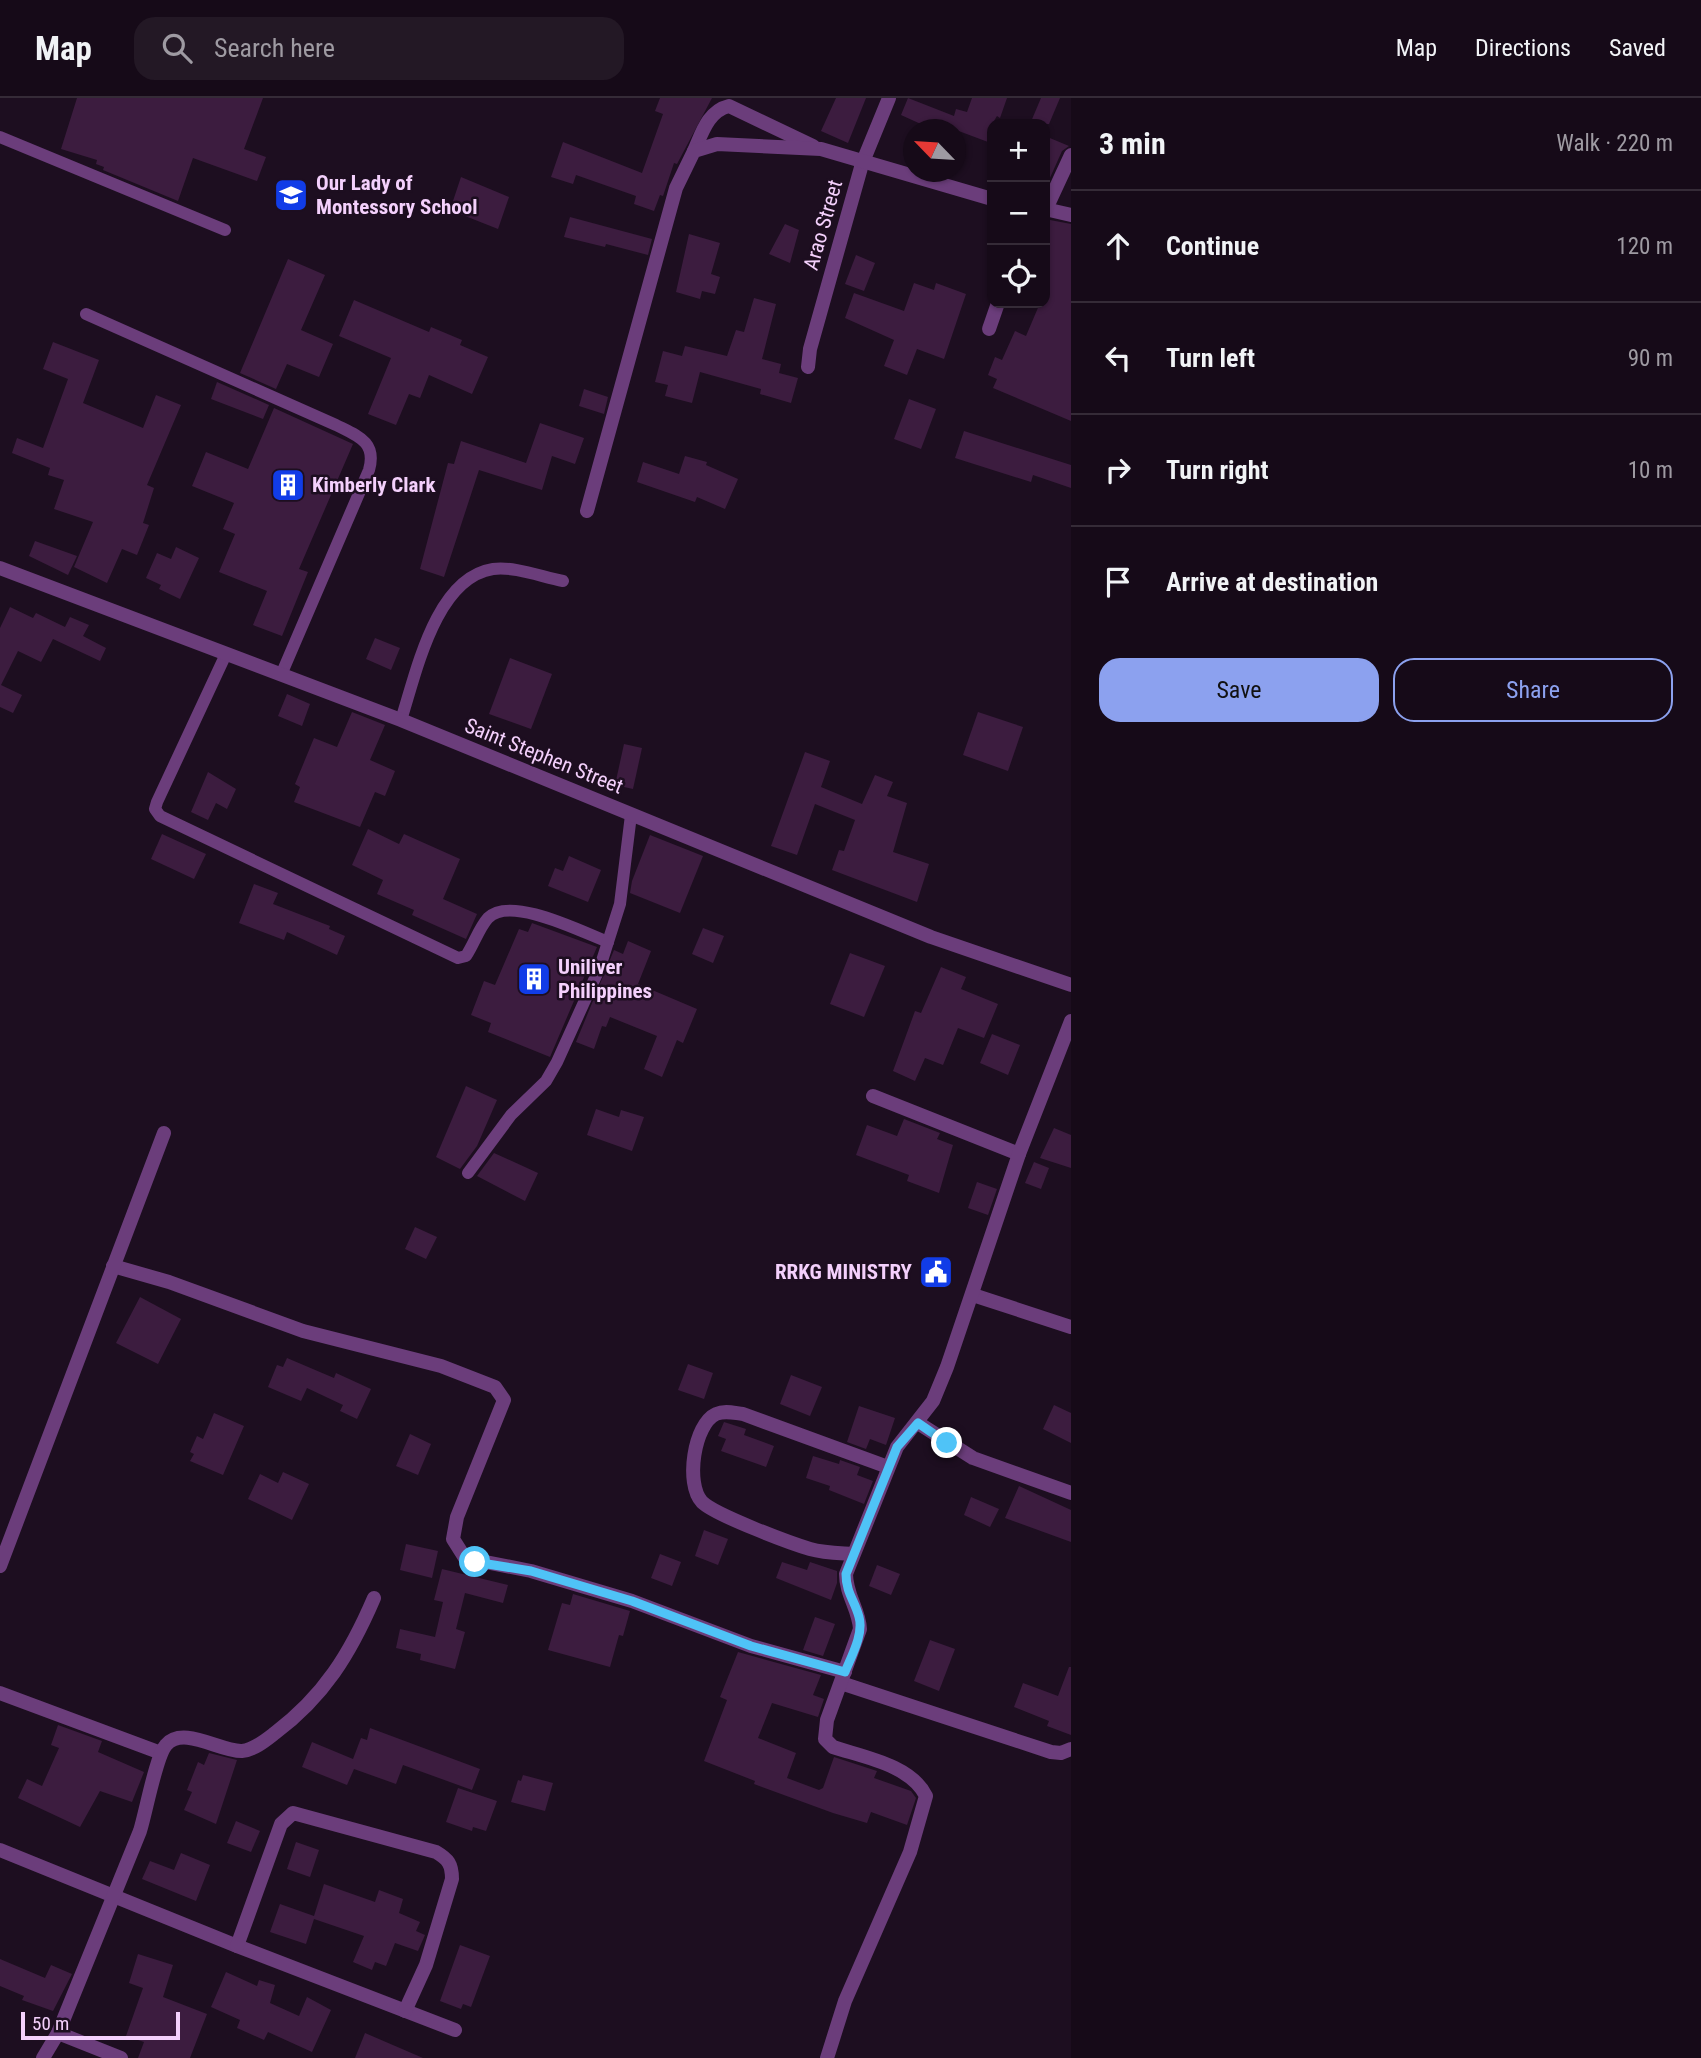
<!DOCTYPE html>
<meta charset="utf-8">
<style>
:root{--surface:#160a18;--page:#231825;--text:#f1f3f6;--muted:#9e9aa2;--line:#352b37;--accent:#8ca1ef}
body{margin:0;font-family:"Roboto Condensed",sans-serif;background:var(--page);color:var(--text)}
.controls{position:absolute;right:21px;top:21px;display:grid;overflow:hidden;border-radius:14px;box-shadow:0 2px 5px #0004}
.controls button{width:63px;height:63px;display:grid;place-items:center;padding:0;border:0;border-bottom:2px solid var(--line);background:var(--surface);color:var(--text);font:35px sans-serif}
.compass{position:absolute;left:903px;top:21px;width:63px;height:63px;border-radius:50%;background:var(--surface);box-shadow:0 2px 5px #0004;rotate:295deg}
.scale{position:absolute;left:21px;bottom:18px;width:159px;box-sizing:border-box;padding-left:7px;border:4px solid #f4d0fc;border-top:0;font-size:19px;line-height:24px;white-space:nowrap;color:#f4d0fc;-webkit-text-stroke:5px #1d0e20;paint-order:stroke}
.stop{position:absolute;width:21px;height:21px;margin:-16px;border:5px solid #4fc3f7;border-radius:50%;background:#fff}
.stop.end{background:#4fc3f7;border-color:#fff;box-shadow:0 2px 7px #0008}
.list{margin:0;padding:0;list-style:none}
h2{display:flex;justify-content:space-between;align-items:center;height:91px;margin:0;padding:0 28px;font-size:30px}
h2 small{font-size:23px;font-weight:400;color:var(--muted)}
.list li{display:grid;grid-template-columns:46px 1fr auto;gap:21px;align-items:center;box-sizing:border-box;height:112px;padding:0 28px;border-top:2px solid var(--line)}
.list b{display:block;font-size:26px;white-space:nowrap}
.list em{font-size:23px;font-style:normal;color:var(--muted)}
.actions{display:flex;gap:14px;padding:21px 28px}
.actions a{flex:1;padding:16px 0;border:2px solid var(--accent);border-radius:21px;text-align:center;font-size:24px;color:var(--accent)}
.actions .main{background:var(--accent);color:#111}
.icon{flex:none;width:38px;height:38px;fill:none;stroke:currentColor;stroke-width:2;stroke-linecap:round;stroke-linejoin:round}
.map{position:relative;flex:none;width:1071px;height:1960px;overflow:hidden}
header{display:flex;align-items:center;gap:42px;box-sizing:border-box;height:98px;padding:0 35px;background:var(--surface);border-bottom:2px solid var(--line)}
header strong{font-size:33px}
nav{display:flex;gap:38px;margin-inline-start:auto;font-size:24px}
.search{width:490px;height:63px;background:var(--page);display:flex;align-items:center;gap:18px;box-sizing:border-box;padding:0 24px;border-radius:21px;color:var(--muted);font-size:26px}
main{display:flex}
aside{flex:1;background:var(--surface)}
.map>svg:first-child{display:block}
.building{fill:#3c1c3f}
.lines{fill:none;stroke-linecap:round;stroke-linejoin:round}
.service{stroke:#6b3d7b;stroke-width:12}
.minor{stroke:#6b3d7b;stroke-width:14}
.route{stroke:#4fc3f7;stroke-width:9}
.labels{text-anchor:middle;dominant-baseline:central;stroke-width:5;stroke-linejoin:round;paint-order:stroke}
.poi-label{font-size:21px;font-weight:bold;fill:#f4d0fc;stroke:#1d0e20;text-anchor:start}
.street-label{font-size:21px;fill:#f4d0fc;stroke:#1d0e20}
</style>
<header>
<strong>Map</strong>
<div class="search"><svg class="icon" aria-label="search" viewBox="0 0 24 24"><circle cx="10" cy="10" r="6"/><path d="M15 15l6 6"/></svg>Search here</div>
<nav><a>Map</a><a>Directions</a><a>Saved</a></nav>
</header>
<main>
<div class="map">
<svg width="1071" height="1960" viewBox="0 0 1071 1960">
<rect width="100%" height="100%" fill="#1d0e20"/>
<g class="building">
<path d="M77,0H263L244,51L266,59L257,83L193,60L178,103L103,72L104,69L96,66L97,62L61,51Z"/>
<path d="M660,0H712L677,66L674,65L663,98L660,97L654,113L634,106L636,98L576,77L573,86L551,79L563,44L642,75L663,16L655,13Z"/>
<path d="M836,0H866L848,45L821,33Z"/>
<path d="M908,0L954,18L956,11L967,14L972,0H1007L1000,20L997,18L992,26L988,44L956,32H934L901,17Z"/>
<path d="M1041,0H1060L1049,26H1030Z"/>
<path d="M1045,38L1069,48L1062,53L1045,91Z"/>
<path d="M461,79L509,99L498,131L450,112Z"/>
<path d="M570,119L652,141L648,157L606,146L605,149L564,139Z"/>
<path d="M1050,122L1071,126V323L993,290L997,281L988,277L995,259L1002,262L1015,233L1026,238L1040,205H1045V133Z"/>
<path d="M785,126L799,132L790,165L769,156Z"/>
<path d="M689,136L720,145L711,176L720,179L715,196L702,193L700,201L676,194Z"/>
<path d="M856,157L875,165L864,193L845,186Z"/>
<path d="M288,161L325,177L301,232L333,246L319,279L287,266L276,291L240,275Z"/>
<path d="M914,185L934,192L936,185L966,196L944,261L917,251L907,277L884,268L894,242L845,220L854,195L904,213Z"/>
<path d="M754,200L776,206L762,261L781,266L779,275L798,280L791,305L760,296L761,291L700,274L692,305L665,298L668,287L655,284L663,253L682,258L685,248L727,258L736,232L744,234Z"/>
<path d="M354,202L429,234L431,229L462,242L460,247L488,259L472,296L429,277L420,300L409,296L396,327L368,316L391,260L339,238Z"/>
<path d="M53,244L99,262L83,305L143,330L156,297L181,307L147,387L154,390L143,425L149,427L137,457L122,451L107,485L74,469L93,424L54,411L64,382L48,377L50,370L12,355L17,340L43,350L68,281L43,271Z"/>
<path d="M217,284L269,307L263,321L211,301Z"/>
<path d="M584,291L608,299L604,316L579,308Z"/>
<path d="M909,301L936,311L921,351L894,341Z"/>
<path d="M274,310L353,346L299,471L308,474L282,538L253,527L267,493L219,474L235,436L223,431L234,405L192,388L206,354L248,371Z"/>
<path d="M540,325L584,340L575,366L552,358L542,392L479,372L444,479L420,471L448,365L454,366L461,343L526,365Z"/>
<path d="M964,333L1071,367V390L1033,377L1031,384L955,360Z"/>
<path d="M685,358L707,364L706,367L738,381L725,411L697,399L695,404L637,384L643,364L679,376Z"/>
<path d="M35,443L77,458L68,477L29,458Z"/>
<path d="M176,449L199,460L180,501L159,491L161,487L146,480L157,455L171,461Z"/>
<path d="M10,509L33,520L36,515L65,529L70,519L89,527L83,538L106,550L100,563L53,541L41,564L18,553L1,587L22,597L13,615L0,609V530Z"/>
<path d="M375,540L400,550L391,572L366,561Z"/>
<path d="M510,560L552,576L531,631L489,616Z"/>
<path d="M287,596L310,606L302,628L278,618Z"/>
<path d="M352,614L385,627L370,662L395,673L385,698L375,694L360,729L294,704L300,689L295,686L314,640L337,649Z"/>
<path d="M978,614L1023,629L1008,673L963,657Z"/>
<path d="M624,646L642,650L633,691L615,687Z"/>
<path d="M805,654L830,663L821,689L862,706L875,677L893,684L887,698L907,705L893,754L929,766L917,804L832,772L839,752L844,753L855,722L815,706L797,757L771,748Z"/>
<path d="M208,674L236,691L227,711L216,705L208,722L191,714Z"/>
<path d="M368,731L399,746L404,736L460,761L443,801L477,816L466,841L412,817L414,812L377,796L383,782L352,767Z"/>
<path d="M162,736L206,756L194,781L151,761Z"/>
<path d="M650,737L703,758L680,815L630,795L632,783Z"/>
<path d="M569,758L601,772L588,804L548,788L555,770L563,773Z"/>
<path d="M254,786L278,795L273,806L330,828L329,831L345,838L337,857L287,834L284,842L239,825Z"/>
<path d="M532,825L597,849L550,959L488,934L491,925L471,917L484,883L495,887L519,831L528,834Z"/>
<path d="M703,830L724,838L713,865L692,856Z"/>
<path d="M628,843L651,853L638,886L697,911L683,945L677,942L662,979L644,971L657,938L610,919L606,929L602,928L594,951L576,944L614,852L623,856Z"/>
<path d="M850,855L885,868L864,919L830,906Z"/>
<path d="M941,869L966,879L961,891L998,906L984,940L958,930L943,967L925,960L915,983L893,973L915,913L921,915Z"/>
<path d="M992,936L1020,947L1008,977L980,965Z"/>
<path d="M466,988L497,1002L477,1048L460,1071L436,1059Z"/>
<path d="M596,1011L619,1019L621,1012L644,1019L632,1053L587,1037Z"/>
<path d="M904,1021L940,1035L937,1041L953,1047L939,1095L907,1083L909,1077L856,1057L867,1027L897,1038Z"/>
<path d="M1054,1030L1071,1037V1070L1040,1060Z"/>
<path d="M494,1055L538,1075L525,1103L477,1078Z"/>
<path d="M1034,1064L1049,1070L1041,1091L1025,1085Z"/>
<path d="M977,1084L997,1091L988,1117L968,1110Z"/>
<path d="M415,1129L437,1139L426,1161L405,1151Z"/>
<path d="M140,1199L181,1221L158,1266L116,1245Z"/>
<path d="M287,1260L334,1280L336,1275L371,1291L357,1321L340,1313L343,1307L307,1290L301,1303L268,1289L277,1267L283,1269Z"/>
<path d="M688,1266L713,1275L704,1301L678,1292Z"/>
<path d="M791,1277L822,1289L810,1318L780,1306Z"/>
<path d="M1054,1307L1071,1315V1345L1043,1331Z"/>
<path d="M859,1308L895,1320L886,1347L870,1341L866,1351L847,1344Z"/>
<path d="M214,1315L244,1328L223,1377L190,1363L194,1356L190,1354L197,1338L203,1341Z"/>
<path d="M724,1324L746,1331L744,1337L774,1348L766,1369L721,1353L726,1341L718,1338Z"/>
<path d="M410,1336L431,1346L418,1377L396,1368Z"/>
<path d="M813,1358L839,1366L840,1362L860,1369L857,1377L873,1383L864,1406L829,1392L830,1388L806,1380Z"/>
<path d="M283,1374L309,1386L292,1422L248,1401L260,1376L278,1385Z"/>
<path d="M1019,1388L1071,1412V1444L1005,1420Z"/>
<path d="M971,1399L999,1411L990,1429L964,1417Z"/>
<path d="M704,1432L728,1441L718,1467L695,1458Z"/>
<path d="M406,1446L438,1453L432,1480L400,1472Z"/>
<path d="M660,1456L681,1464L672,1488L651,1480Z"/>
<path d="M782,1464L807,1472L810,1464L837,1473V1485L831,1502L776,1480Z"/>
<path d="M877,1467L900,1476L891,1497L869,1488Z"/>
<path d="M442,1471L508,1487L503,1505L465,1495L456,1531L465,1534L455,1571L420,1562L421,1556L396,1550L400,1531L435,1539L443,1504L434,1502Z"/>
<path d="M573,1496L630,1513L623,1538L619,1537L610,1569L548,1552L562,1505L570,1507Z"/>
<path d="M815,1519L835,1526L823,1558L803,1552Z"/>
<path d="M930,1542L955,1551L939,1593L914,1583Z"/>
<path d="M738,1554L821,1577L813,1597L824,1601L818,1619L772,1605L758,1640L796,1655L787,1680L819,1692L823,1690L834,1659L877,1673L874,1680L911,1693L916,1700L907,1727L871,1714L867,1725L833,1715L754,1686L755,1683L704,1663L727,1602L720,1599Z"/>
<path d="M1069,1569H1071V1637L1047,1628L1049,1623L1014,1609L1023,1585L1058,1598Z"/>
<path d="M58,1627L102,1643L98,1654L144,1674L132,1704L100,1693L80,1729L18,1700L27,1681L42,1688L59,1650L51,1647Z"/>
<path d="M370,1630L480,1671L472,1692L403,1667L396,1686L354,1671L347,1687L302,1669L312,1644L353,1661L361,1640L367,1642Z"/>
<path d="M209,1655L237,1662L216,1726L184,1712L192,1694L187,1692L198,1664L204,1667Z"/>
<path d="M523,1677L553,1685L545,1713L511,1704L518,1682L521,1683Z"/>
<path d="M458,1690L497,1703L486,1733L473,1729L472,1733L446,1724Z"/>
<path d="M236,1723L260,1733L251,1754L227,1745Z"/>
<path d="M296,1744L319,1752L310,1779L287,1771Z"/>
<path d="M181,1755L210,1767L196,1803L142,1781L150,1763L174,1772Z"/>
<path d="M324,1786L375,1804L379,1792L403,1801L399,1815L420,1824L416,1833L425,1837L418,1853L395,1845L386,1868L375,1864L372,1872L353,1864L364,1838L314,1821L306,1846L270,1834L280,1806L314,1818Z"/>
<path d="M460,1847L490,1858L471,1909L463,1906L461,1911L440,1903Z"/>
<path d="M138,1856L173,1867L163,1899L207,1916L190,1960H138L144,1944L126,1938L143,1890L129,1885Z"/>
<path d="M0,1861L45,1880L51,1867L72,1876L53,1913L22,1902L24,1898L0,1888Z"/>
<path d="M226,1874L257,1888L259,1882L275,1887L270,1905L299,1918L307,1899L331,1912L312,1954L268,1934L264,1942L237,1930L240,1922L211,1909Z"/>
<path d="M365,1935L423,1960H355Z"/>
</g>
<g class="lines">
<g class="service">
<path d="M0,39L225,132"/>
<path d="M86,216L336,327C358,338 377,344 369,372L281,577"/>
<path d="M226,556L157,704L155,711L160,718L458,860L466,858C474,846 479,830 488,820C510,797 582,834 608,844"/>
<path d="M401,622C416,576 435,480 493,471C514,468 542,479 563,483"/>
<path d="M468,1075L511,1017L546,983L557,964L600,869L620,806L631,717"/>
</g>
<g class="minor">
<path d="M694,53C702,35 708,13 729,8L813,48"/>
<path d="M1045,111L1071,117"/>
<path d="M1046,111L1071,57"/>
<path d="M989,231L998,205"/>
<path d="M808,269L810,251L862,66L889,0"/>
<path d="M587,413L676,90L694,53L717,46L821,51L992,101"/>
<path d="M0,470L401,622L931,839L1071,887"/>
<path d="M873,998L1019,1056"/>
<path d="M113,1168L169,1184L303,1233L441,1268L495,1289L504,1302L457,1419L453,1441L465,1460L531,1473L632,1503L751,1548L845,1574"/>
<path d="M973,1197L1071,1229"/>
<path d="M918,1325L973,1360L1071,1395"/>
<path d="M853,1456C838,1455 824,1455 810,1451C790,1445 715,1417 702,1404C685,1386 694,1326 716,1316C725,1312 734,1315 743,1316L888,1369"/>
<path d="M0,1468L164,1035"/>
<path d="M841,1585L1051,1654L1061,1655L1071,1651"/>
<path d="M0,1595L161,1655"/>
<path d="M0,1752L237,1848L455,1932"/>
<path d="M237,1848L281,1726L293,1715L436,1754C448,1761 452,1766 452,1781L426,1867L405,1913"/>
<path d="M58,1935L121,1960"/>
<path d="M43,1960L58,1935L140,1733C146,1714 156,1658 166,1647C183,1627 221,1654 242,1653C254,1652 266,1642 275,1635C324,1598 350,1556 374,1500"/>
<path d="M827,1960L845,1903L910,1754L926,1698C911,1667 863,1659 833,1649L825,1641L827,1622L860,1531C859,1511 846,1497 846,1476L897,1349L933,1303L947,1269L1019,1056L1071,923"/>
</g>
</g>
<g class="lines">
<path class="route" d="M475,1464L531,1473L632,1503L751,1548L845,1574C851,1559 864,1536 859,1519C855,1503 846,1495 846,1476L897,1349L918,1325L947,1345"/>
</g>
<defs>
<g id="school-square" transform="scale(1.75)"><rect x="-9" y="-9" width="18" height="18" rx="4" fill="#113ce7" stroke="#1d0e20"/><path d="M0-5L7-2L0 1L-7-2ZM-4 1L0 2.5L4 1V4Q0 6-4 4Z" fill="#fff"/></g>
<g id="building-square" transform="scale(1.75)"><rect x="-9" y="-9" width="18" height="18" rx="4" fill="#113ce7" stroke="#1d0e20"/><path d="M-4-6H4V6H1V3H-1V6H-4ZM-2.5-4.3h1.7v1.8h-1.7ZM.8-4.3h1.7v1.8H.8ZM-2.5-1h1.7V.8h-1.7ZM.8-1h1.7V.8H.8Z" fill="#fff"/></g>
<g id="civic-square" transform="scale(1.75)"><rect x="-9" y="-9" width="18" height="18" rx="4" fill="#113ce7" stroke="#1d0e20"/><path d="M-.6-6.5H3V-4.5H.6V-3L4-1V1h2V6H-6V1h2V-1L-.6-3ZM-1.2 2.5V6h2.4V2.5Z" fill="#fff"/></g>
</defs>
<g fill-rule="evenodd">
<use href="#school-square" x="291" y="97"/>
<use href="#building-square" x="288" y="387"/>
<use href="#building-square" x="534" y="881"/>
<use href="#civic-square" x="936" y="1174"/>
</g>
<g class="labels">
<g class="poi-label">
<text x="316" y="85">Our Lady of<tspan x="316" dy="24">Montessory School</tspan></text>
<text x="312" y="387">Kimberly Clark</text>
<text x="558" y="869">Uniliver<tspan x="558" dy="24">Philippines</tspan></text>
<text x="912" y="1174" text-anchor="end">RRKG MINISTRY</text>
</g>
<g class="street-label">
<text transform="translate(823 127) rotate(-74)">Arao Street</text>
<text transform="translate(544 658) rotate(22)">Saint Stephen Street</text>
</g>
</g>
</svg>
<div class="controls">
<button>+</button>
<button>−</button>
<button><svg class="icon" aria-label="locate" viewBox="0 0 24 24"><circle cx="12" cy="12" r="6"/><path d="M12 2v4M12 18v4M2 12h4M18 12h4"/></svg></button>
</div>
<svg class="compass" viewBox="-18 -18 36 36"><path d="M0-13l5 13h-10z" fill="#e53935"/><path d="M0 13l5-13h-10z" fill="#9e9aa2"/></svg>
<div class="scale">50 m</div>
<div class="stop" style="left:475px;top:1464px"></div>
<div class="stop end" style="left:947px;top:1345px"></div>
</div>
<aside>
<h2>3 min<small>Walk · 220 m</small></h2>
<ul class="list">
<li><svg class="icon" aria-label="ahead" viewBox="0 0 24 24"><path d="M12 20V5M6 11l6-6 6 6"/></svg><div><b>Continue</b></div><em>120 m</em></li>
<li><svg class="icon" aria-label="left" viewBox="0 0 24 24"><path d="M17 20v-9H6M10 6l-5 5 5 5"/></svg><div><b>Turn left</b></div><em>90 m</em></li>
<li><svg class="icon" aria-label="right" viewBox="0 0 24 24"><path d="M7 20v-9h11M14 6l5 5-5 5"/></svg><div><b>Turn right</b></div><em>10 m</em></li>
<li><svg class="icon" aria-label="arrive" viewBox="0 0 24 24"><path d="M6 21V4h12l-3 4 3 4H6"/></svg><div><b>Arrive at destination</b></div></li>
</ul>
<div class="actions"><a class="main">Save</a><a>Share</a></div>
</aside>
</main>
